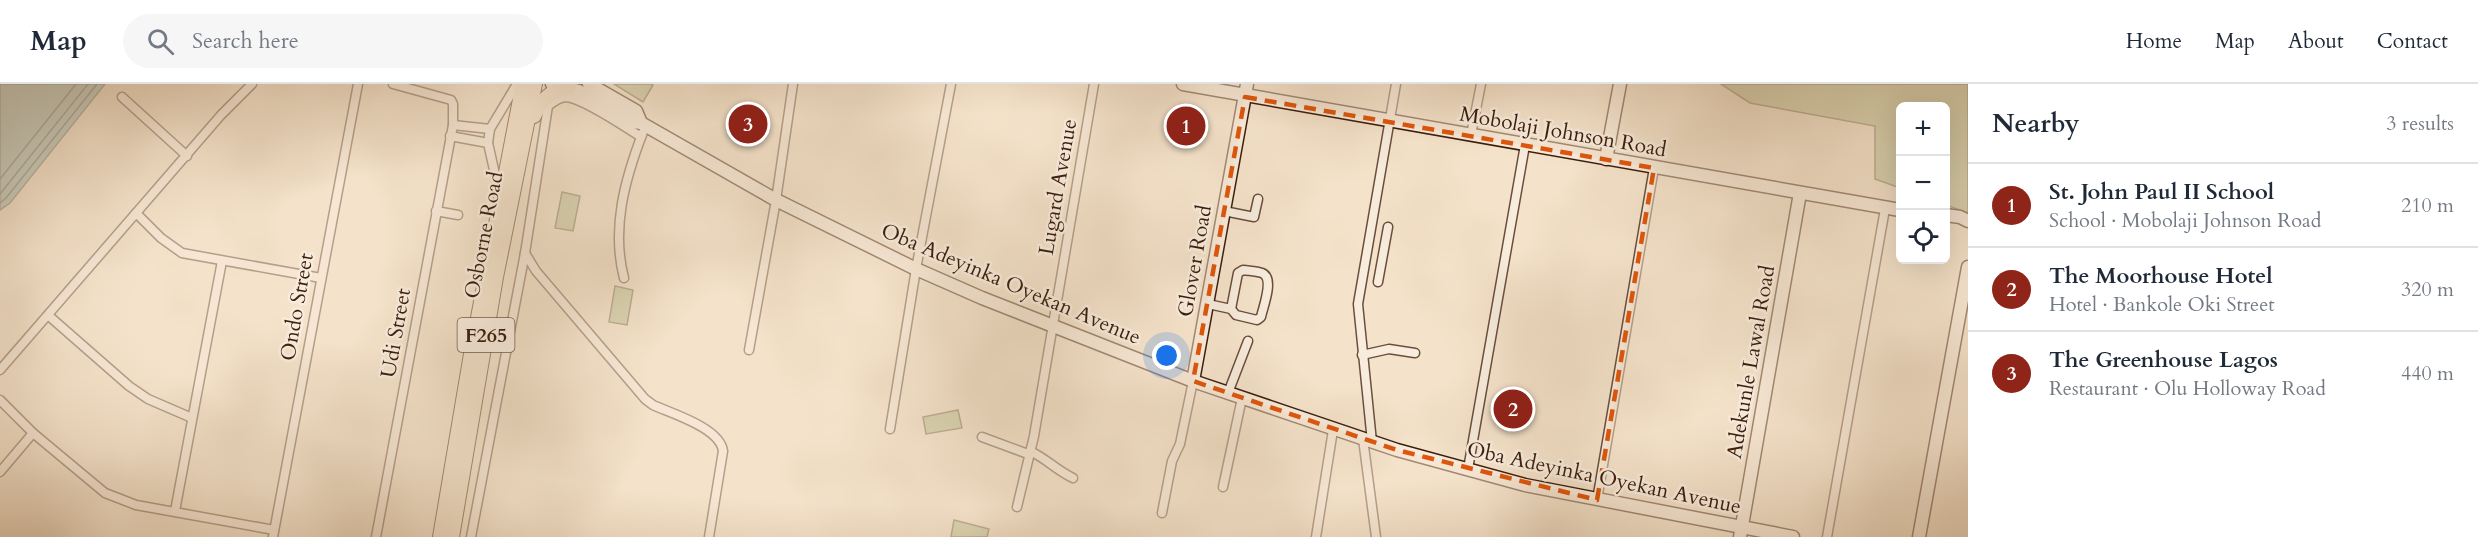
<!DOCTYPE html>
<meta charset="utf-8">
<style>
:root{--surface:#fff;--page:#f6f6f7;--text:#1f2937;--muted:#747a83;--line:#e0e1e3;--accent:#8f2418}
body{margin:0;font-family:Cardo,serif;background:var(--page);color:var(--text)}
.controls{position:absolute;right:18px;top:18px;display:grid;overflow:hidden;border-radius:9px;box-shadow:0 6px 24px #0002}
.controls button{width:54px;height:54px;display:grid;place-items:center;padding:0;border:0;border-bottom:2px solid var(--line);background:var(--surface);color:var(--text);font:30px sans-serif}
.you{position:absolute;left:1167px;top:272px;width:21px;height:21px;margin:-15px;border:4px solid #fff;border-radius:50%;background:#1a73e8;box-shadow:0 0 0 9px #1a73e833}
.badge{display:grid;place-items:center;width:39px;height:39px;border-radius:50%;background:var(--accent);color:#fff;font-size:20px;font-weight:700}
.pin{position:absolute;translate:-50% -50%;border:3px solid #fff;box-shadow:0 2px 6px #0006}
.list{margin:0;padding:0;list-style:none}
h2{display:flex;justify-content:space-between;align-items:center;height:78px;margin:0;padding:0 24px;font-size:26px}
h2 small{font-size:20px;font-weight:400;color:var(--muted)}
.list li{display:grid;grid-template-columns:39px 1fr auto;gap:18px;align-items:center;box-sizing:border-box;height:84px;padding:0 24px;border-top:2px solid var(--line)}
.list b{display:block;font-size:22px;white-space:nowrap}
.list p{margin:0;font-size:20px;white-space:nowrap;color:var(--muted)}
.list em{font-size:20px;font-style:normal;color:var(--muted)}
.icon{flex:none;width:33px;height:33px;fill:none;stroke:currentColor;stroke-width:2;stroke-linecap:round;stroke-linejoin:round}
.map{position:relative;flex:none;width:1968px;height:453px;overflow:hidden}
header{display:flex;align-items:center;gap:36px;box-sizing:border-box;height:84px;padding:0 30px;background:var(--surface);border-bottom:2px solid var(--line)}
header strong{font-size:28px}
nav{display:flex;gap:33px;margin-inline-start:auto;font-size:21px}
.search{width:420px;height:54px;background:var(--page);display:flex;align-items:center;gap:15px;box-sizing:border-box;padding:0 21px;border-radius:33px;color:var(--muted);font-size:22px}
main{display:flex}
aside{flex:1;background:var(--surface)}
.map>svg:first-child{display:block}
.green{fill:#bcc396;stroke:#7c7051;stroke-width:1.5}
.water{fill:#9cbdba;stroke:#767d74;stroke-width:1.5}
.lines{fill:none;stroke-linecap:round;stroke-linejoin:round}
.shore{stroke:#6c6d63;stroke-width:1.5}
.street-casing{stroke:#6a4e3c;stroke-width:11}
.secondary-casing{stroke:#3c1d0c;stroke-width:15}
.primary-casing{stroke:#3c1d0c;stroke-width:16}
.street{stroke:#f8ecdd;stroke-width:8}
.secondary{stroke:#f8ecdd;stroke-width:12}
.primary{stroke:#f4e2ca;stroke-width:14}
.marked{fill:none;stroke:#df560c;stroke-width:4.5;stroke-dasharray:12 8;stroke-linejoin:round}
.labels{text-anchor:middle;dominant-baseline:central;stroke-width:5;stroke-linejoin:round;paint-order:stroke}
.shield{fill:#f8ecdd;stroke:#745b4b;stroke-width:1.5}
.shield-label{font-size:20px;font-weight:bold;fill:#3c1d0c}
.street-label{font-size:21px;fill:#3c1d0c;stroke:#f8ecdd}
</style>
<header>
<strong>Map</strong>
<div class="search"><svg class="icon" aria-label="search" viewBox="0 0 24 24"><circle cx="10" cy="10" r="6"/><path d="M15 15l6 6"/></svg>Search here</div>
<nav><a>Home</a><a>Map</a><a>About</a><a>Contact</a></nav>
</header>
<main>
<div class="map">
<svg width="1968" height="453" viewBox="0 0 1968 453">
<rect width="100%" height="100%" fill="#f4e2ca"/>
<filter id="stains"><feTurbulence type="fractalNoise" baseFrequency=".00333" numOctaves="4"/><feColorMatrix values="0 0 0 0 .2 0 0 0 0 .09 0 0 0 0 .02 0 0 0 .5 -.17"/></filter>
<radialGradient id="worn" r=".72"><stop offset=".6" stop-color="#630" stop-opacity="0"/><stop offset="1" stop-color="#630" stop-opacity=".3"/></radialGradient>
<g class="green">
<path d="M614,0H651L653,1L643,18Z"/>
<path d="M1721,0H1968V129L1946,121V22H1900V104L1875,95V42L1750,19Z"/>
<path d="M562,108L580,112L573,147L555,144Z"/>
<path d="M615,202L633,206L627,241L609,238Z"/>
<path d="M958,326L962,344L926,350L923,333Z"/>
<path d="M954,436L989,445L987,453H951Z"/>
</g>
<path class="water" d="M0,0H105L10,119L0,126Z"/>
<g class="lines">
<g class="shore">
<path d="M0,95L76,0"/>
<path d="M0,110L88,0"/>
<path d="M0,119L6,114L97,0"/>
</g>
<g class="street-casing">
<g id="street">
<path d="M122,13L187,72"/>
<path d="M453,41L490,45"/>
<path d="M1471,51L1481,0"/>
<path d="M450,52L488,59"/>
<path d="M499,108L488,59L490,45L517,0"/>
<path d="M436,127L458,131"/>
<path d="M1224,127L1254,133L1258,115"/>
<path d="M136,129L161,154L182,169L321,194"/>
<path d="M525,169L536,187L645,315L653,321C673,330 720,344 723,367L709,453"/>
<path d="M624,194C611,144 625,95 643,48"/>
<path d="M1378,198L1388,143"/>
<path d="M1208,220L1231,225L1236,231L1257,236L1261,233C1263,223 1275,194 1262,189C1256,187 1249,187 1243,186L1238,189L1231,225"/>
<path d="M49,232L129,302L148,315L192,334"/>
<path d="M749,266L776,116L793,0"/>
<path d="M1362,271L1389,265L1415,269"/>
<path d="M0,286L221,31L252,0"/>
<path d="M1228,309L1248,257"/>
<path d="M0,316L33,349L105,409L136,421L274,446"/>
<path d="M890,345L916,185L951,0"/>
<path d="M982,353L1028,370"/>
<path d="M1363,355L1376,453"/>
<path d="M1372,358L1358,220L1396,0"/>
<path d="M1030,367C1047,375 1056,386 1073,394"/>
<path d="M1468,385L1525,61"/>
<path d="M0,388L33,349"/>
<path d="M1223,403L1242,314"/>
<path d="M1597,416L1654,84"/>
<path d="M1017,423L1034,352L1094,0"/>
<path d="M175,427L222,177"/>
<path d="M1162,429L1172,377L1180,360L1193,297"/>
<path d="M273,453L358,0"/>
<path d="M376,453L453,41V20L451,16L393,0"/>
<path d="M471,453L525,169L548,22C553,18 558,14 565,13C581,13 627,44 641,53"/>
<path d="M1316,453L1333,346"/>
<path d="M1827,453L1885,125"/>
</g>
</g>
<g class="secondary-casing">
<g id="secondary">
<path d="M552,0L579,7L633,38L641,39L776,116L916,185L982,214L1193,297L1397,366L1525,401L1793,453"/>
<path d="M589,0L636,27L641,39"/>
<path d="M1183,0L1900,126"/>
<path d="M1606,75L1620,0"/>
<path d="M1946,131L1960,133L1968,137"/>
<path d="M1193,297L1247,0"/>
<path d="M1740,453L1800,109"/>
<path d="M1919,453L1968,183"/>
</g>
</g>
<g class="primary-casing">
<g id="primary">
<path d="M534,32C542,15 551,6 569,3"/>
<path d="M440,453L471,270L523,0"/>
<path d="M452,453L496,193L535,0"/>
</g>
</g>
<use href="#street" class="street"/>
<use href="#secondary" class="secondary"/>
<use href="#primary" class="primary"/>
</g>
<path d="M0 0H1968V453H0ZM1245,13L1654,84L1597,416L1397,366L1193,297Z" fill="#f4e2ca" fill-opacity=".55" fill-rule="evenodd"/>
<path class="marked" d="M1245,13L1654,84L1597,416L1397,366L1193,297Z"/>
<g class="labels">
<rect class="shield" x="457.5" y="234" width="57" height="34" rx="4.5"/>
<g class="shield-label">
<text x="486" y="251">F265</text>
</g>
<g class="street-label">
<text transform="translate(1563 48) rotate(10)">Mobolaji Johnson Road</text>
<text transform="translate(1058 103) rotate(-80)">Lugard Avenue</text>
<text transform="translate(484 151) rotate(-79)">Osborne Road</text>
<text transform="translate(1195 177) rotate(-80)">Glover Road</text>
<text transform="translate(1011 200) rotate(23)">Oba Adeyinka Oyekan Avenue</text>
<text transform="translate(297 223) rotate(-80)">Ondo Street</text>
<text transform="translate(396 249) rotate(-80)">Udi Street</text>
<text transform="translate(1751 278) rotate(-80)">Adekunle Lawal Road</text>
<text transform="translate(1604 394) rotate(12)">Oba Adeyinka Oyekan Avenue</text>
</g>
</g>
<rect width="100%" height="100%" filter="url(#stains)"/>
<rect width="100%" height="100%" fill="url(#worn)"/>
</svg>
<div class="controls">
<button>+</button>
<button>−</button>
<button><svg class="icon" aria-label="locate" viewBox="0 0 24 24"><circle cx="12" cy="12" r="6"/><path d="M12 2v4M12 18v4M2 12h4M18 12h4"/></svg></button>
</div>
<div class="you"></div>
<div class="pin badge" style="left:1186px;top:42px">1</div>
<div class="pin badge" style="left:1513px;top:325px">2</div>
<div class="pin badge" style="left:748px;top:40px">3</div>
</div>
<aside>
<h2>Nearby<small>3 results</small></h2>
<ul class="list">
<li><span class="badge">1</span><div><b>St. John Paul II School</b><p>School · Mobolaji Johnson Road</p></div><em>210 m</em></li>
<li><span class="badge">2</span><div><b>The Moorhouse Hotel</b><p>Hotel · Bankole Oki Street</p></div><em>320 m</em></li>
<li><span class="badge">3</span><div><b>The Greenhouse Lagos</b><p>Restaurant · Olu Holloway Road</p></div><em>440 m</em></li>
</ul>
</aside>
</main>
